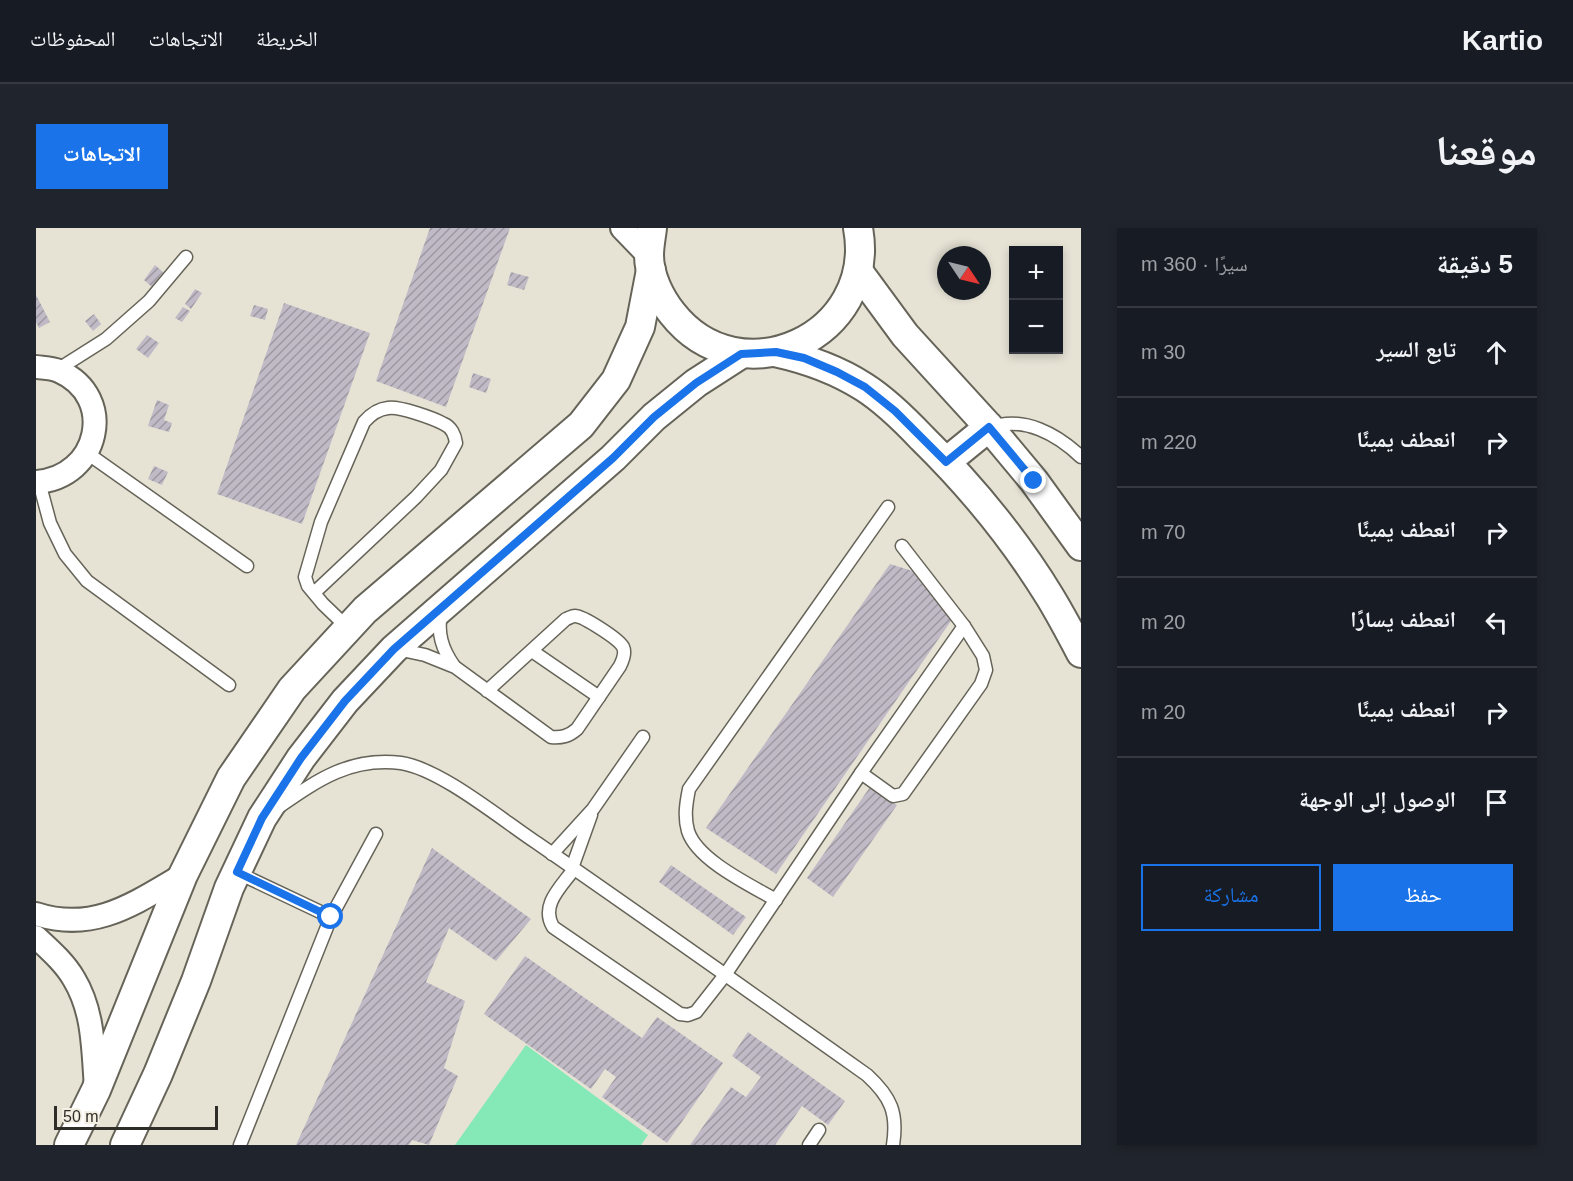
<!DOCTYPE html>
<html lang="ar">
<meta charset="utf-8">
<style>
:root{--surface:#171b24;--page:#20242c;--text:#f1f3f6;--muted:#9ea1a6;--line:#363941;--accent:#1a73e8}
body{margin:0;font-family:Arial,"Noto Naskh Arabic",sans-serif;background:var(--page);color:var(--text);direction:rtl}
.controls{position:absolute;right:18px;top:18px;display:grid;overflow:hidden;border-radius:0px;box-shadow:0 3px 9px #0003}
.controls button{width:54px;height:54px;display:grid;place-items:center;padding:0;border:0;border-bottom:2px solid var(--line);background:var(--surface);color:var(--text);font:30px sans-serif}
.compass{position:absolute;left:901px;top:18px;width:54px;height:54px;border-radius:50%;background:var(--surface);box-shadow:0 3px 9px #0003;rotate:125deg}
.scale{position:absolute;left:18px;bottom:15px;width:164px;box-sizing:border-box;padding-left:6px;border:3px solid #2e2d28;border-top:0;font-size:16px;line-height:21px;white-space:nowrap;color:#2e2d28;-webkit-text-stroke:4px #f3f0e3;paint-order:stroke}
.stop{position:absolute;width:18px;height:18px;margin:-14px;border:4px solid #1a73e8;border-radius:50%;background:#fff}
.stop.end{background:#1a73e8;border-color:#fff;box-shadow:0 2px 6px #0008}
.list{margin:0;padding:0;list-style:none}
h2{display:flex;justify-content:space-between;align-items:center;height:78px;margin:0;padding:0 24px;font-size:26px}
h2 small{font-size:20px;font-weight:400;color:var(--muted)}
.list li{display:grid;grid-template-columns:39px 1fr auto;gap:18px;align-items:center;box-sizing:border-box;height:90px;padding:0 24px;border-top:2px solid var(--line)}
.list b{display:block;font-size:22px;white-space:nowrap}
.list em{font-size:20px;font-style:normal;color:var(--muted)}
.actions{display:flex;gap:12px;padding:18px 24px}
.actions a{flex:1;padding:14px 0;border:2px solid var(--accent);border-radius:0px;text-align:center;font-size:21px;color:var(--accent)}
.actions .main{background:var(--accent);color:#fff}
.icon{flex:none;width:33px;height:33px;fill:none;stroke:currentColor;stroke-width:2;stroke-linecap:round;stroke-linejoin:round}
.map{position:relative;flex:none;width:1045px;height:917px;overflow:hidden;direction:ltr;border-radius:0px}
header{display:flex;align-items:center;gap:36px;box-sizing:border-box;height:84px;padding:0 30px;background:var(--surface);border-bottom:2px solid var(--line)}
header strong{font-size:28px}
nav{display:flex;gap:33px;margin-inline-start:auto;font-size:21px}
.intro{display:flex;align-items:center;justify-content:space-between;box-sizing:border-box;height:144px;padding:0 36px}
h1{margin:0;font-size:42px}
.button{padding:15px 27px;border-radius:0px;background:var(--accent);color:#fff;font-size:21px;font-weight:700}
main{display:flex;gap:36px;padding:0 36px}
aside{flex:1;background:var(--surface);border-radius:0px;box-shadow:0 3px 9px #0003}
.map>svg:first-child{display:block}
.park{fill:#85e8b7}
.building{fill:url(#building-hatch)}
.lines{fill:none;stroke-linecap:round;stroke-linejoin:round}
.service-casing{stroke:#666458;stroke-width:15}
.minor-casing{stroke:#666458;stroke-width:26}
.tertiary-casing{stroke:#666458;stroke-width:32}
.service{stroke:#fff;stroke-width:12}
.minor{stroke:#fff;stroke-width:22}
.tertiary{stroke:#fff;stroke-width:28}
.route{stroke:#1a73e8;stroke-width:8}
</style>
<header>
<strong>Kartio</strong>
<nav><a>الخريطة</a><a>الاتجاهات</a><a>المحفوظات</a></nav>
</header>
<div class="intro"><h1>موقعنا</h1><a class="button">الاتجاهات</a></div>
<main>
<aside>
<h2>5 دقيقة<small>سيرًا · 360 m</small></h2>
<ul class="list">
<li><svg class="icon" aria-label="ahead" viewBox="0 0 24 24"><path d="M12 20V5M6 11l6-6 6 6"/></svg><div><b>تابع السير</b></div><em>30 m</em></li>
<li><svg class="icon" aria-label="right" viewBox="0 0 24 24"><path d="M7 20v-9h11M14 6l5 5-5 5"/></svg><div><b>انعطف يمينًا</b></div><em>220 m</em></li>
<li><svg class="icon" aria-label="right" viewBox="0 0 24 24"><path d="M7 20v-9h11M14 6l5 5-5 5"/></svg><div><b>انعطف يمينًا</b></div><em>70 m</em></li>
<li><svg class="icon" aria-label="left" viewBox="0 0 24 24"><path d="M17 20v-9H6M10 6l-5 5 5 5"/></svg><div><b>انعطف يسارًا</b></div><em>20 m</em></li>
<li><svg class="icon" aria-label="right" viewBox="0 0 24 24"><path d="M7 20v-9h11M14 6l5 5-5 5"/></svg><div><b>انعطف يمينًا</b></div><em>20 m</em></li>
<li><svg class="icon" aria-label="arrive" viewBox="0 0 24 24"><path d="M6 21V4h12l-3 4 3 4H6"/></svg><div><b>الوصول إلى الوجهة</b></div></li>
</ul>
<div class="actions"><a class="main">حفظ</a><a>مشاركة</a></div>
</aside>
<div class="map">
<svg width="1045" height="917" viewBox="0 0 1045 917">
<defs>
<pattern id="building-hatch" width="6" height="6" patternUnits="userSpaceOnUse" patternTransform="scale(1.5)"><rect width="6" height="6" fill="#c0bac6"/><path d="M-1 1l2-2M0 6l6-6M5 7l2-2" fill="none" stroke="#9c98a1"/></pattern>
</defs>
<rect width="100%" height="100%" fill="#e6e3d5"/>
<path class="park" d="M490,817L612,907L605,917H419Z"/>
<g class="building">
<path d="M394,0H474L410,179L340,153Z"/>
<path d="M119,37L127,44L116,59L108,52Z"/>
<path d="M475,44L493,49L488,62L471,57Z"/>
<path d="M159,61L166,65L155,81L149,76Z"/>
<path d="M0,67L14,94L3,100L0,94Z"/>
<path d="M248,75L334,105L266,296L181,266Z"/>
<path d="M218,77L232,81L229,92L214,88Z"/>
<path d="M147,79L154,83L146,94L139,90Z"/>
<path d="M58,86L65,96L57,103L49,93Z"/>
<path d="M111,107L123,115L112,130L100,121Z"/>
<path d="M437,145L455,151L450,165L433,159Z"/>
<path d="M121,172L133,177L128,192L136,195L133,204L112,198Z"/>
<path d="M118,238L132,244L126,257L112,251Z"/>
<path d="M854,336L883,345L917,390L740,646L670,600Z"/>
<path d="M834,559L861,577L797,669L771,650Z"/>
<path d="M396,620L495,691L460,733L413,700L390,754L429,773L408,840L422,848L393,917L376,912L373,917H260Z"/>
<path d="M635,637L710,689L697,707L623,654Z"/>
<path d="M489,728L606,810L621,789L687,835L631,915L566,869L580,849L569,841L555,861L448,786Z"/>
<path d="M712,804L809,873L792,897L766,878L739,917H654L695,859L710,869L725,849L696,828Z"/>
</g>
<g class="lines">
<g class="service-casing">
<g id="service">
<path d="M21,142L70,111L113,73L150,29"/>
<path d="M955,199C988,188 1021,206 1045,229"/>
<path d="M51,225L211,338"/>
<path d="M3,254L14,295L29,326L51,353L193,457"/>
<path d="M279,364L380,269L405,242L420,215C419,207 415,199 408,196C397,190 363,178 352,180C342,181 335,186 328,194L285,294L269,349L272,358L287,376L312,400"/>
<path d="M405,384C401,405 406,421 418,438"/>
<path d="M361,421L389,427L419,439L515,509C526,510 533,508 541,501L584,438C587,432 590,425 587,419C583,411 547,388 539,388C536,388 533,390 530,391L451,463"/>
<path d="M496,423L563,469"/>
<path d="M825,545L857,568L867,566L945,456L950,442L947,428L928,398L866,318"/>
<path d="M244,578C283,551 315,529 365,535C405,541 466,592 501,615C611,691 721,769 831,847C855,869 862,885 857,917"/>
<path d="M516,626L557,581L607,509"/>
<path d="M536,640L555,587"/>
<path d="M538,641C525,659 504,677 517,699L644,786L652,787L660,784L689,747L825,545L928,398"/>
<path d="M200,644L295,689"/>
<path d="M740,672C714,657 661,632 652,603C648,589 650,576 653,561L852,279"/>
<path d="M204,917L295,689L340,606"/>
<path d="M773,917L783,902"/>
</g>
</g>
<g class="minor-casing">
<g id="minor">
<path d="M586,0L613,28"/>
<path d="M0,139C7,140 16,140 23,143C82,169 63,250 0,254"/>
<path d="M0,686C58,705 99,675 147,647"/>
<path d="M0,709C13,721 29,735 38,751C58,784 57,822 60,860"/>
</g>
</g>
<g class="tertiary-casing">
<g id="tertiary">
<path d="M616,0C615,9 613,18 613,27C613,48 624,70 636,85C704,172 842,108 822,0"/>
<path d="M822,43L869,107L953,199L998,253L1045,318"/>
<path d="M739,124C771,131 800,141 828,159C850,173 868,191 886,210C934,257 979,312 1014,369C1025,387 1035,406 1045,425"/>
<path d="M910,234L953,199"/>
<path d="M33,917L60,862L147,647L195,550L256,461L329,382L545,197L580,152L604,99L615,42"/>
<path d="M89,917L122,846L160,753L193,660L226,590L265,530L309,473L358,421L577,230L618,189L660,155L705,126"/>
</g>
</g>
<use href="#service" class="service"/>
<use href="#minor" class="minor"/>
<use href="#tertiary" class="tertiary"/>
</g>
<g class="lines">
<path class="route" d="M295,689L201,644L226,590L265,530L309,473L358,421L577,230L618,189L660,155L705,126L740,124L768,130L801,144L829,159L859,183L910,234L953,199L998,253"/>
</g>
</svg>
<div class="controls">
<button>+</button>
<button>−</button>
</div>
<svg class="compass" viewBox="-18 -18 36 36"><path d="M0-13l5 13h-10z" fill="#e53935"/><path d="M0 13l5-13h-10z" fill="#9ea1a6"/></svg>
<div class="scale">50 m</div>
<div class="stop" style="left:295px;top:689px"></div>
<div class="stop end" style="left:998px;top:253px"></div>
</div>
</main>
